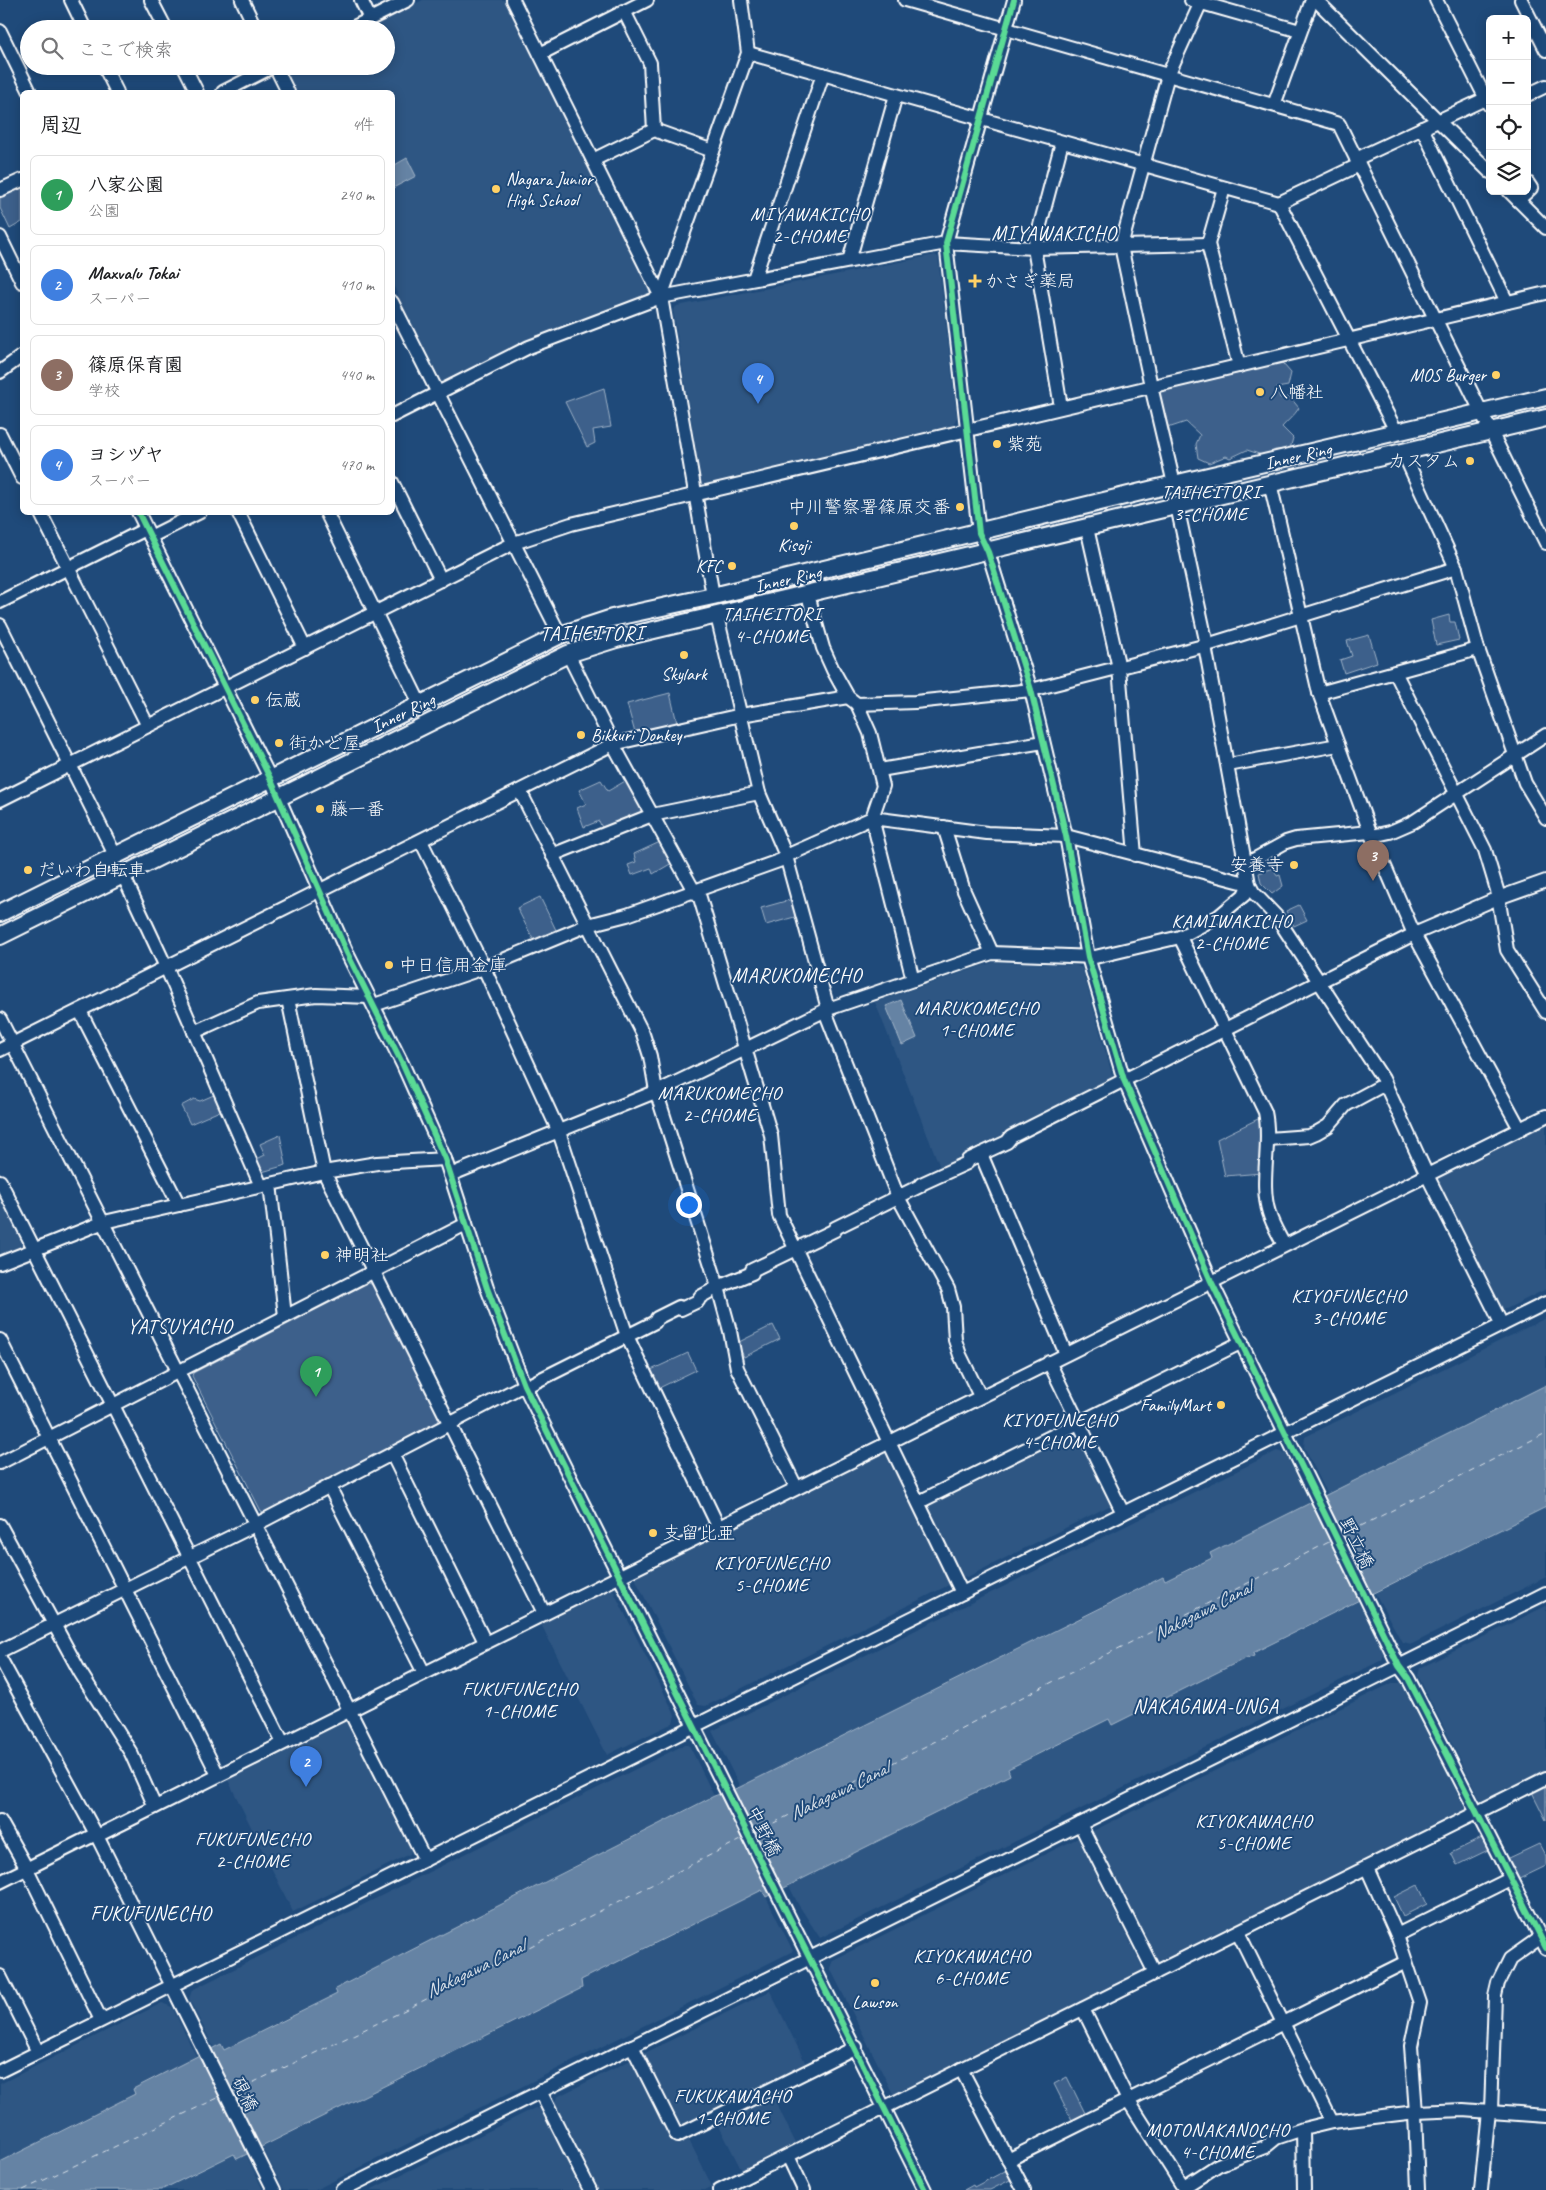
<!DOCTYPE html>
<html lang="ja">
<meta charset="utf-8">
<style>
:root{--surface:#fff;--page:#f2f2f2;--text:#202124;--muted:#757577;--line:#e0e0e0;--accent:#b45309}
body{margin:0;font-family:Caveat,"Klee One",sans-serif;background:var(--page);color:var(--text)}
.controls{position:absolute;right:15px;top:15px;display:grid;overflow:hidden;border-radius:8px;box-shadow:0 2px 12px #0003}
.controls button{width:45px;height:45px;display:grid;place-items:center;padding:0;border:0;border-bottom:1px solid var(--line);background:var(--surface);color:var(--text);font:25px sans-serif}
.you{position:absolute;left:688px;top:1204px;width:18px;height:18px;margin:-12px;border:4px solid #fff;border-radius:50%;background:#1a73e8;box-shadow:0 0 0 8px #1a73e833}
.badge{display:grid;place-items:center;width:32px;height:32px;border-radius:50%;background:var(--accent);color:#fff;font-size:16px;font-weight:700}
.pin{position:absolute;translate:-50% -41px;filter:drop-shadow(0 1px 2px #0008)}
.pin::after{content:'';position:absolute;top:26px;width:18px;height:15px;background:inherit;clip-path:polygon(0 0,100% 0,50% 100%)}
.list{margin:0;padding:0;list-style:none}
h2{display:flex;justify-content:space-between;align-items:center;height:65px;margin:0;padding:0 20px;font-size:21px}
h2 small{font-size:16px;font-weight:400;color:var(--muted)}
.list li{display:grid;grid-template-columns:32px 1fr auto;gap:15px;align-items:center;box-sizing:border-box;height:80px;margin:0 10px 10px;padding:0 10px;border:1px solid var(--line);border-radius:8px}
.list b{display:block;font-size:19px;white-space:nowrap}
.list p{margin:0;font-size:16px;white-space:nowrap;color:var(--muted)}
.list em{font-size:16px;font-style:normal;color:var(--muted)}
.icon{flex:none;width:28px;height:28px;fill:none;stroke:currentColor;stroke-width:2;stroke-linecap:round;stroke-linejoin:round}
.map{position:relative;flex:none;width:1546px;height:2190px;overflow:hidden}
.search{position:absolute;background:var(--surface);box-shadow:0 2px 12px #0003;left:20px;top:20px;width:375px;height:55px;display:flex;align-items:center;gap:12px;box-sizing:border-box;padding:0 18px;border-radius:28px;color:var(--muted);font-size:19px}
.panel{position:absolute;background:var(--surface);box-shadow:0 2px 12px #0003;left:20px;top:90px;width:375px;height:425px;border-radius:8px}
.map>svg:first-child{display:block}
.built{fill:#2e5683}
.green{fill:#3c618b;stroke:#9eb0c5}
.water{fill:#6583a4;stroke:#a3b5c8}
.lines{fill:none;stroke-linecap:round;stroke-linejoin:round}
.ferry{stroke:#d8e0e8;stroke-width:1;stroke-dasharray:6 5;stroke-linecap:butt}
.minor-casing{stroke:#fff;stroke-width:16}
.major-casing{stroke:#fff;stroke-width:20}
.minor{stroke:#1f4a7a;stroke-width:12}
.major{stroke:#1f4a7a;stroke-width:16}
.cycleway-casing{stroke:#1f4a7a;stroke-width:9}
.cycleway{stroke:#5adb95;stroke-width:6}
.poi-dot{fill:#ffd166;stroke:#1f4a7a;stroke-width:2}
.labels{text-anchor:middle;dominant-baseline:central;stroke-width:4;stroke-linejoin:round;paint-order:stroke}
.poi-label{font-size:18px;fill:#fff;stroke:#1f4a7a;text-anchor:start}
.street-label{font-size:18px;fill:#fff;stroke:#1f4a7a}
.neighbourhood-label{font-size:19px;letter-spacing:1px;fill:#fff;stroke:#1f4a7a}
.water-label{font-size:19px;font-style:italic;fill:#d8e0e8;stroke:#1f4a7a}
.quarter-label{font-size:20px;letter-spacing:1px;fill:#fff;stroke:#1f4a7a}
</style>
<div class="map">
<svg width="1546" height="2190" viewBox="0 0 1546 2190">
<rect width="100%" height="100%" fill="#1f4a7a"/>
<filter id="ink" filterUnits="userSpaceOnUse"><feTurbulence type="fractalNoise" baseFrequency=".02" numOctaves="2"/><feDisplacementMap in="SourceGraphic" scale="10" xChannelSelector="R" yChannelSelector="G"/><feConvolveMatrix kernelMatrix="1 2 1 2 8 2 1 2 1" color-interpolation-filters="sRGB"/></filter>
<g filter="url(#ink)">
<g class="built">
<path d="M423,0H506L651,289L646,296L526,342L445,383L441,382L393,285L392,92H297L287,72L290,66H386V29H365Z"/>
<path d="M935,255L938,257L957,417L952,427L702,486L673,310L677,306Z"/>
<path d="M994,962L1074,965L1082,968L1113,1078L940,1167L875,1002Z"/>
<path d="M1546,1122V1289L1506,1309L1500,1308L1437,1180L1440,1175Z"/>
<path d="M0,1191L26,1243L25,1246L0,1255Z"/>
<path d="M1546,1318V1385L1328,1495L1304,1447L1305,1437Z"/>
<path d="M1076,1430L1115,1503L967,1577L960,1575L927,1508L930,1502Z"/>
<path d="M883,1451L891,1454L952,1579L949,1585L706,1706L698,1705L635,1578L636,1574Z"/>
<path d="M1277,1451L1286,1454L1311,1505L1211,1553L1213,1558L1165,1581L1162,1577L740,1787L712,1731Z"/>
<path d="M1546,1507V1577L1412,1644L1402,1642L1375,1593Z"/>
<path d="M609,1588L613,1590L675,1715L673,1723L607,1755L540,1622Z"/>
<path d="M1358,1601L1384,1654L1382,1660L820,1938L798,1904L789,1886L1009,1775L1007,1770L1110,1719L1112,1724L1248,1657L1249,1658L1253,1656V1654Z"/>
<path d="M1546,1606V1773L1485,1803L1481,1801L1418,1676L1420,1668Z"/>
<path d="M1392,1683H1401L1465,1808L1463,1812L1159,1963L1157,1962L1092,1833L1093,1831Z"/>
<path d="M342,1721H347L411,1849L410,1854L293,1912L227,1778Z"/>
<path d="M684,1745H689L714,1796L335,1989L337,1994L224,2050L221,2044L214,2048L189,1999L192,1990Z"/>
<path d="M1078,1838L1143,1969L1142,1972L896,2095L893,2094L830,1968L833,1960Z"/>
<path d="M762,1889L793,1951L315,2190H284L262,2146L582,1988L580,1980Z"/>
<path d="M770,1991L807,2066L679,2130L641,2055Z"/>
<path d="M162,2003L172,2007L197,2058L134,2089L136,2094L0,2162V2084Z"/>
<path d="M629,2061L635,2063L675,2142L687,2136L712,2186L704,2190H598L555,2103L557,2097Z"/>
<path d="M772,2094L796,2144L742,2171L717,2122Z"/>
<path d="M535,2108L541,2109L581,2190H370Z"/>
<path d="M234,2154L237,2159L246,2154L263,2190H161Z"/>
</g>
<g class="green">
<path d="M22,188V222L10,229L0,208V197Z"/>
<path d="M1276,356L1291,373L1288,386L1277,388L1280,398L1290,397L1299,408C1294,416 1288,420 1282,427L1293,438L1290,449L1275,450L1265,456L1247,450L1230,458L1226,456L1209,463L1198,458L1196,444L1200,435L1186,422L1171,427L1164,424L1158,392L1162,387Z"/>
<path d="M604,388L611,427L593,430L595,443L587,447L565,402Z"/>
<path d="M1449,615L1450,622H1455L1459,640L1436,645L1431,620Z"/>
<path d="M1369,635L1377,662L1344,673L1340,660L1352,656L1347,641Z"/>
<path d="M670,693L677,723L635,733L627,704Z"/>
<path d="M601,780L608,791L627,780L644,811L642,816L603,830L599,821L584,827L577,808L586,804L579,790Z"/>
<path d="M660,842L672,863L653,874L651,868L632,875L628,865L636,862L634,854Z"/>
<path d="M1274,868L1277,876L1280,875L1283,886L1272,894L1261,883L1259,873Z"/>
<path d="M540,897L556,930L534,941L517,908Z"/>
<path d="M793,899L798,916L766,925L761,908Z"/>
<path d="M1299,905L1307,920L1294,926L1286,911Z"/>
<path d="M216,1094L222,1110L190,1124L181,1106L194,1099L200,1101Z"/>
<path d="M1262,1117V1173L1225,1176L1217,1139Z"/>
<path d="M280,1135L286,1165L262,1172L257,1159L265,1155L260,1144Z"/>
<path d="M368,1283L374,1285L443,1421L363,1465L358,1464L268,1513L261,1511L192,1376L193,1373Z"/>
<path d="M773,1325L780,1339L744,1357L737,1343Z"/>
<path d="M688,1353L696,1370L659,1388L651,1370Z"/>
<path d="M1544,1785L1546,1786V1820L1532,1792Z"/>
<path d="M1482,1838L1488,1850L1457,1865L1451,1853Z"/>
<path d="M1539,1844L1546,1857V1866L1517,1880L1507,1859Z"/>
<path d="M1418,1885L1427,1904L1403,1916L1394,1897Z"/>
<path d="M1067,2077L1087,2117L1074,2124L1054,2084Z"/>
<path d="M1007,2170L1012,2179L990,2190H964L973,2185L974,2187Z"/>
</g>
<g class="water">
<path d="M407,158L416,176L393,188V166Z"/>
<path d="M901,1000L917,1038L902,1045L886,1006Z"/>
<path d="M1546,1385V1507L1253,1653L1254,1656L1249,1658L1248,1657L1112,1725L1109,1719L1008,1769L1010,1775L766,1897L762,1890L581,1980L582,1988L237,2159L234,2154L161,2190H0V2162L135,2094L133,2089L221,2044L224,2050L337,1994L335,1989L714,1796L740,1787L1163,1577L1165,1581L1212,1558L1210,1553Z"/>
</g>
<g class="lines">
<g class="ferry">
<path d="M1341,1536L1546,1433"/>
<path d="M754,1833L1331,1541"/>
<path d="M233,2092L397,2014L744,1838"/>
<path d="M23,2190L222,2096"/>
</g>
<g class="minor-casing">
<g id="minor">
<path d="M71,0L85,29"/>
<path d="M151,0L166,29"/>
<path d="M242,0L256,29"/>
<path d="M361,0L370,19"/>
<path d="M513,0L661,297L713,596"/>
<path d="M905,0L1339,124L1546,543"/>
<path d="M1014,0L946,243L979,533L988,552L1031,690L1066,836L1088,957L1124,1080L1211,1281L1399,1666L1408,1678L1546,1948"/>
<path d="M1191,0L1300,31"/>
<path d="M1316,0L1490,172"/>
<path d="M1436,0L1489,105"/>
<path d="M1521,0L1546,50"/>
<path d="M624,11L650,63L654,130"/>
<path d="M350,29L408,0"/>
<path d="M0,31L30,92"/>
<path d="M748,53L1279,203L1397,433"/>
<path d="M540,54L647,0"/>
<path d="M104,66L117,92"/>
<path d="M184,66L197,92"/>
<path d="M275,66L288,92"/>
<path d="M223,92L274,66"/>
<path d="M1527,95L1546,86"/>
<path d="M1274,105L1312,0"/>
<path d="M1422,128L1507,302"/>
<path d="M1356,159L1485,99"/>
<path d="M593,160L654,130L713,151"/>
<path d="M1224,188L1208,244L1239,366"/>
<path d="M0,190L22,180"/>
<path d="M1509,191L1546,228"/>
<path d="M1518,200L1531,188L1527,182"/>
<path d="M1279,203L1359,165"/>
<path d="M0,237L22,282"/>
<path d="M849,261L896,95"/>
<path d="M754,279L823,74"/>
<path d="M661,297L748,53L741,0"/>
<path d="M392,302L560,635"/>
<path d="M0,372L22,356"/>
<path d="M1061,407L1034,248L1062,142"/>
<path d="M392,416L529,347L661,297L946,243L1034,248L1208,244"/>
<path d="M0,434L22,478"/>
<path d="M1403,452L1456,568L1478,649L1525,783L1546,818"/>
<path d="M392,482L441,580"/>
<path d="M1270,483L1319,693L1370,832L1414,934L1520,1129"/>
<path d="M1174,484L1151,386L1121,246L1168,75L1202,0"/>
<path d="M1177,506L1207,645"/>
<path d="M40,512L148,726"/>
<path d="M138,512L270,778L347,953L403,1065L445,1159L487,1288L524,1385L925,2190"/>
<path d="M238,512L305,648"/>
<path d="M326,512L420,704"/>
<path d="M1087,528L1119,668L1135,855"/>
<path d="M150,537L200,512"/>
<path d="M0,602L146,529"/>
<path d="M717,616L759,793L786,856L828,1009"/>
<path d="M0,625L115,855"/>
<path d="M1205,646L1249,884L1253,892L1276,916L1383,1079L1427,1175L1502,1325"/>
<path d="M568,654L613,744L694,891L700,898L771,1135L779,1215L962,1593"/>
<path d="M1395,672L1485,850L1497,890L1507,950L1546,1012"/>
<path d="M1319,693L1478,649"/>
<path d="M857,704L915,702L1031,690L1207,645L1456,568"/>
<path d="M1228,765L1338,745"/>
<path d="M880,770L1043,742"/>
<path d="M520,791L643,1034L650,1056L656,1091L718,1287L730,1331L737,1368L796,1487"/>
<path d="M0,800L514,543L571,524L1546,293"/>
<path d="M944,827L964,891L992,953"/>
<path d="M1372,836L1390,832L1413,822L1546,735"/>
<path d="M421,841L484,968L559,1132L627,1336L718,1526"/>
<path d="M552,855L652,815L759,793"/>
<path d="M786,856L872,818L883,786L870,733L857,704L848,697L833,670L823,648L808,595"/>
<path d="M1246,864L1286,842L1296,839L1370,832"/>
<path d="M123,875L166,967L261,1186"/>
<path d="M1180,937L1265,1112C1272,1145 1259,1181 1269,1213C1272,1224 1279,1235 1284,1245"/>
<path d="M913,980L872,818L987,833L1066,836L1249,884"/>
<path d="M288,999L324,1172L544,1613"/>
<path d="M374,1005L484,968L588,925L627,915L787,858"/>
<path d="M80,1011L179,1205"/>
<path d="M825,1011L898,1197L948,1289L953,1307L955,1340L960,1355L980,1396"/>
<path d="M0,1019L425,1860"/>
<path d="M194,1032L258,1003L316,995L369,997"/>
<path d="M0,1050L613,744L741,715L848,697"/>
<path d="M1268,1139L1309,1136L1316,1133L1328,1126L1346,1105L1385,1084"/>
<path d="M981,1154L1066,1354"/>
<path d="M450,1175L665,1088L828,1009L992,953L1095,957L1180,937L1219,916L1244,895L1249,884"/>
<path d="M0,1181L283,1743"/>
<path d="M270,1184L285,1316"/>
<path d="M0,1263L104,1222L324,1172L377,1163L445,1159"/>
<path d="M0,1340L218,1775"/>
<path d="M1049,1362L1123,1513"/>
<path d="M525,1387L655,1322L657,1318L679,1307L681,1309L698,1301L700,1297L718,1287L752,1273V1270L835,1230V1228L920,1186L921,1184L967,1163L968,1160L1007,1142L1011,1137L1414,934L1498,898L1546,881"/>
<path d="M392,1454L485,1642"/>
<path d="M0,1463L466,1224"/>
<path d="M329,1486L424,1673"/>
<path d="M919,1502L1242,1342"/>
<path d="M0,1525L80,1672L131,1753L155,1807"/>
<path d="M0,1651L255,1525L524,1385"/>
<path d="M0,1658L96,1834L274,2190"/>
<path d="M0,1821L27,1869L101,2020"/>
<path d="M1080,1824L1155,1973"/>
<path d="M97,1836L1546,1116"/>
<path d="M1367,1868L1397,1935L1420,2003L1411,2046L1416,2112"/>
<path d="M0,1882L96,1834"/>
<path d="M1238,1932L1332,2122"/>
<path d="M1397,1935L1510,1879"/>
<path d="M0,1976L38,2052"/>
<path d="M1083,2009L1128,2100L1185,2190"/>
<path d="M632,2046L677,2136L856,2047"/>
<path d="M961,2069L1024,2190"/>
<path d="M0,2071L1546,1303"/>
<path d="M540,2091L590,2190"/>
<path d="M1491,2111L1495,1996L1498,1983L1510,1959L1541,1937"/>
<path d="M1415,2113L1418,2190"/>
<path d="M1303,2129L1304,2190"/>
<path d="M788,2156L804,2190"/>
<path d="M1008,2160L1406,1962"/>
<path d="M1184,2187L1218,2165L1265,2147L1276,2138L1303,2129L1332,2122L1416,2112L1463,2110L1546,2116"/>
<path d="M342,2190L1546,1593"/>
<path d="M719,2190L1546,1778"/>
<path d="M1481,2190L1489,2111"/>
</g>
</g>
<g class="major-casing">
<g id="major">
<path d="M0,913L560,635L612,618L713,596L1174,484L1546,397"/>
<path d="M0,936L568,654L616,639L1546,418"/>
</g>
</g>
<use href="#minor" class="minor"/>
<use href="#major" class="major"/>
<g class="cycleway-casing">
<g id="cycleway">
<path d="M1014,0L946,243L979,533L988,552L1031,690L1066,836L1088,957L1124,1080L1211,1281L1399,1666L1408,1678L1546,1948"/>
<path d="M138,512L270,778L347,953L403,1065L445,1159L487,1288L524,1385L925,2190"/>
</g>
</g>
<use href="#cycleway" class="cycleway"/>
</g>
</g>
<g class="poi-dot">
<circle cx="496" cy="189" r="5"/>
<path d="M972.5 273.5h5v5h5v5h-5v5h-5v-5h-5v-5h5z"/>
<circle cx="1496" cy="375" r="5"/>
<circle cx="1260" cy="392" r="5"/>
<circle cx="997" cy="444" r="5"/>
<circle cx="1470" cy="461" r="5"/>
<circle cx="960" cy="507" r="5"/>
<circle cx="794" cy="526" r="5"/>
<circle cx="732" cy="566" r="5"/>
<circle cx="684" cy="655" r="5"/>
<circle cx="255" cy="700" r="5"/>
<circle cx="581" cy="735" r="5"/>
<circle cx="279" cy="743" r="5"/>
<circle cx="320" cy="809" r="5"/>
<circle cx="1294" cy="865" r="5"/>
<circle cx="28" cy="870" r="5"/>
<circle cx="389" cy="965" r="5"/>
<circle cx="325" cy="1255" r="5"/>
<circle cx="1221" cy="1405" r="5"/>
<circle cx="653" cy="1533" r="5"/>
<circle cx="875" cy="1983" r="5"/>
</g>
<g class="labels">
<g class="poi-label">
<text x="506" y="179">Nagara Junior<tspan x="506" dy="21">High School</tspan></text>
<text x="985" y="281">かさぎ薬局</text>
<text x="1486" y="375" text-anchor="end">MOS Burger</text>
<text x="1270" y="392">八幡社</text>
<text x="1007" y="444">紫苑</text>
<text x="1460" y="461" text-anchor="end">カスタム</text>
<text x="950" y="507" text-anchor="end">中川警察署篠原交番</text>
<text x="794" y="545" text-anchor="middle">Kisoji</text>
<text x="722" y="566" text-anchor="end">KFC</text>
<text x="684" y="674" text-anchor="middle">Skylark</text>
<text x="265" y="700">伝蔵</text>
<text x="591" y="735">Bikkuri Donkey</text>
<text x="289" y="743">街かど屋</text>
<text x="330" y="809">藤一番</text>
<text x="1284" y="865" text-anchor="end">安養寺</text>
<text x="38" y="870">だいわ自転車</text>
<text x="399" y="965">中日信用金庫</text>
<text x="335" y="1255">神明社</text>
<text x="1211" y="1405" text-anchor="end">FamilyMart</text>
<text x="663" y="1533">支留比亜</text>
<text x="875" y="2002" text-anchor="middle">Lawson</text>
</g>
<g class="street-label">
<text transform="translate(1298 456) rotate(-13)">Inner Ring</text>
<text transform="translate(788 579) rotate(-13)">Inner Ring</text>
<text transform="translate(403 713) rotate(-26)">Inner Ring</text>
<text transform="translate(1357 1543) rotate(64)">野立橋</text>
<text transform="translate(764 1831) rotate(63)">中野橋</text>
<text transform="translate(245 2094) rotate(64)">硯橋</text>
</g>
<g class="neighbourhood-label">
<text x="810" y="214">MIYAWAKICHO<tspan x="810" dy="22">2-CHOME</tspan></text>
<text x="1211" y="492">TAIHEITORI<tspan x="1211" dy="22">3-CHOME</tspan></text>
<text x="772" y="614">TAIHEITORI<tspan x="772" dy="22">4-CHOME</tspan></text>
<text x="1232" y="921">KAMIWAKICHO<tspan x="1232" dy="22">2-CHOME</tspan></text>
<text x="977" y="1008">MARUKOMECHO<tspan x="977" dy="22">1-CHOME</tspan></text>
<text x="720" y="1093">MARUKOMECHO<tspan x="720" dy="22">2-CHOME</tspan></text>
<text x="1349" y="1296">KIYOFUNECHO<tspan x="1349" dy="22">3-CHOME</tspan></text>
<text x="1060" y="1420">KIYOFUNECHO<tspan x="1060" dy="22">4-CHOME</tspan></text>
<text x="772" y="1563">KIYOFUNECHO<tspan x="772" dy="22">5-CHOME</tspan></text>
<text x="520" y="1689">FUKUFUNECHO<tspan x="520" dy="22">1-CHOME</tspan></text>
<text x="1254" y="1821">KIYOKAWACHO<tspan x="1254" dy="22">5-CHOME</tspan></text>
<text x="253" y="1839">FUKUFUNECHO<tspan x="253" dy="22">2-CHOME</tspan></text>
<text x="972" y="1956">KIYOKAWACHO<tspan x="972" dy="22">6-CHOME</tspan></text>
<text x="733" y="2096">FUKUKAWACHO<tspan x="733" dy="22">1-CHOME</tspan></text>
<text x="1218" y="2130">MOTONAKANOCHO<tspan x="1218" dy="22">4-CHOME</tspan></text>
</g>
<g class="water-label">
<text transform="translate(1202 1611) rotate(-27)">Nakagawa Canal</text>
<text transform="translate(839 1791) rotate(-26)">Nakagawa Canal</text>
<text transform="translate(475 1969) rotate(-26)">Nakagawa Canal</text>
</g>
<g class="quarter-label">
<text x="1054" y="233">MIYAWAKICHO</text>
<text x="592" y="633">TAIHEITORI</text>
<text x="797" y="975">MARUKOMECHO</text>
<text x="180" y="1326">YATSUYACHO</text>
<text x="1206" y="1706">NAKAGAWA-UNGA</text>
<text x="151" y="1913">FUKUFUNECHO</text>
</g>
</g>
</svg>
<div class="controls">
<button>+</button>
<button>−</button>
<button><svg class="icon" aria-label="locate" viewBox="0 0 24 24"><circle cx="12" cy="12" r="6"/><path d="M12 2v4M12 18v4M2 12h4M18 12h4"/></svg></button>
<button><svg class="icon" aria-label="layers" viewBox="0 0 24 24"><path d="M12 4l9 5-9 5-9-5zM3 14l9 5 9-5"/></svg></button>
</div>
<div class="you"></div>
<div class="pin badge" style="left:316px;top:1397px;background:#2e9e5b">1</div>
<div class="pin badge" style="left:306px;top:1787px;background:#3f7fe0">2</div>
<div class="pin badge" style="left:1373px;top:881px;background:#8d6e63">3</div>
<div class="pin badge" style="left:758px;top:404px;background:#3f7fe0">4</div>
<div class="search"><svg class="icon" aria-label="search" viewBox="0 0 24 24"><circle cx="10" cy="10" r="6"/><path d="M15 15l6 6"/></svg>ここで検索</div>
<section class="panel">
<h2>周辺<small>4件</small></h2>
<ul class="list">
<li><span class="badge" style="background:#2e9e5b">1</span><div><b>八家公園</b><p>公園</p></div><em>240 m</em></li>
<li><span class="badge" style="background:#3f7fe0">2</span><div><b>Maxvalu Tokai</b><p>スーパー</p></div><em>410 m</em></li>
<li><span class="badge" style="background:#8d6e63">3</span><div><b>篠原保育園</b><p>学校</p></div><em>440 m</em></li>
<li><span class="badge" style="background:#3f7fe0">4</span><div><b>ヨシヅヤ</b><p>スーパー</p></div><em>470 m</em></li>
</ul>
</section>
</div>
